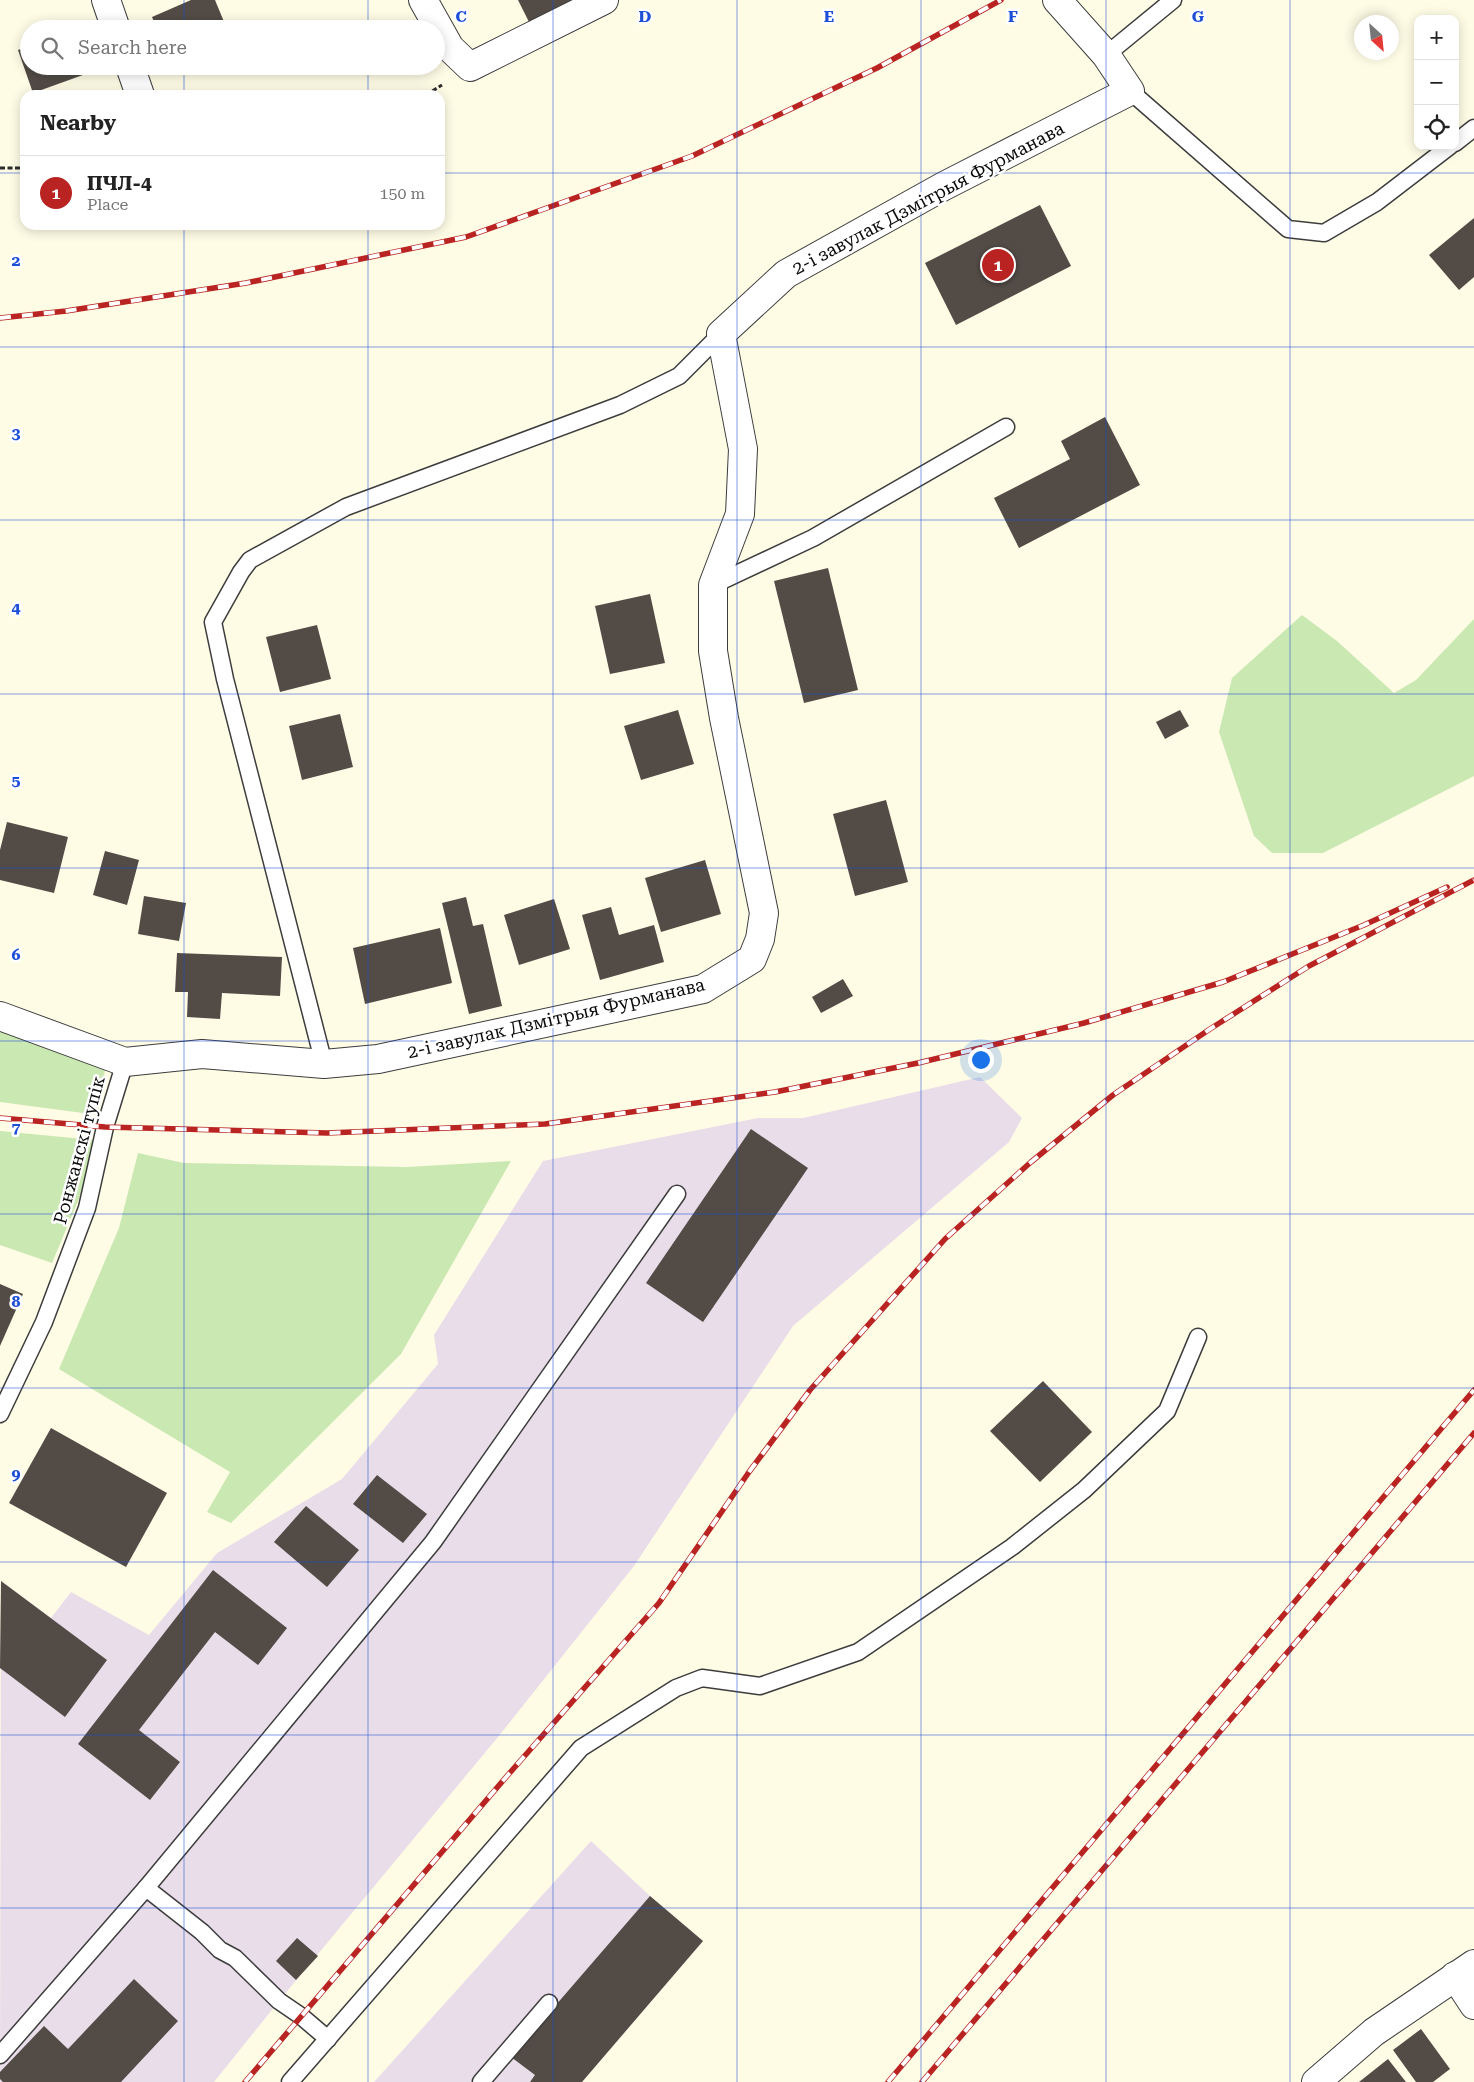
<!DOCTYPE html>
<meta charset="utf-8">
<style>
:root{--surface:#fff;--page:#f2f2f2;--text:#222;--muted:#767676;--line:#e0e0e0;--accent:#b92423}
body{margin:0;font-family:"Roboto Serif",serif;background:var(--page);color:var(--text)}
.controls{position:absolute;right:15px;top:15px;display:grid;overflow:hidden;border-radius:10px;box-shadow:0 2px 12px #0003}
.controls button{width:45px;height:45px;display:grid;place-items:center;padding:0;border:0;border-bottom:1px solid var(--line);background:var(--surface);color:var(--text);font:25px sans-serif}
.compass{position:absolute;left:1354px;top:15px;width:45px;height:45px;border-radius:50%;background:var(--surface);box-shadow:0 2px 12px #0003;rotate:153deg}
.you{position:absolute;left:980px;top:1059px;width:18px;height:18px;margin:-12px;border:4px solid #fff;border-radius:50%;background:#1a73e8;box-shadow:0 0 0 8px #1a73e833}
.badge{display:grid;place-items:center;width:32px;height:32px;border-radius:50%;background:var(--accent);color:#fff;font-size:16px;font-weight:700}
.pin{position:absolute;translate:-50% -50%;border:2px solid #fff;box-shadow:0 1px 5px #0006}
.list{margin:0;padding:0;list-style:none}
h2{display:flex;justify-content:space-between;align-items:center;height:65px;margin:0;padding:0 20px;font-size:21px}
h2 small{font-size:16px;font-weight:400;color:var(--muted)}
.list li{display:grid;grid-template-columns:32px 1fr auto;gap:15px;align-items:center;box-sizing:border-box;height:75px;padding:0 20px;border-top:1px solid var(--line)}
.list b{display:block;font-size:19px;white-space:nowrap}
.list p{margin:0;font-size:16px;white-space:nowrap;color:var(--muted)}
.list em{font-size:16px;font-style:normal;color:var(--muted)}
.icon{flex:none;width:28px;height:28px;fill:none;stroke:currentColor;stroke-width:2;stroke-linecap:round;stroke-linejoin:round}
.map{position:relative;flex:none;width:1474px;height:2082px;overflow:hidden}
.search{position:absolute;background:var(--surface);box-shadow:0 2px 12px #0003;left:20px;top:20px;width:425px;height:55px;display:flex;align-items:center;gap:12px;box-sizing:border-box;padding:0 18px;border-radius:28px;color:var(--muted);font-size:19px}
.panel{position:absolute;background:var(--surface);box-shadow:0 2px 12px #0003;left:20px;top:90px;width:425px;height:140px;border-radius:15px}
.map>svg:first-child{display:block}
.industrial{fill:#e9dde9}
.green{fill:#cae8b1}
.building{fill:#524b46}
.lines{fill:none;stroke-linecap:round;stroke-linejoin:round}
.service-casing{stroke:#3d3d3d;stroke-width:19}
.minor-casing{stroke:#3d3d3d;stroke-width:30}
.path{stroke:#2c2c2c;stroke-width:3;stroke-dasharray:5 2.5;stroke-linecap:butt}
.service{stroke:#fff;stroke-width:16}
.minor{stroke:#fff;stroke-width:28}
.rail-casing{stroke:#b92423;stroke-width:5.5}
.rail{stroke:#fff;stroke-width:4;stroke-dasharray:11;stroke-linecap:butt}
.grid{fill:none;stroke:#1d4ed8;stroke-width:1;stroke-opacity:0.55}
.labels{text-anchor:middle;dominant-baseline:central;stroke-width:5;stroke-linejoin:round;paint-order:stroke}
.street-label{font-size:18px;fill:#0a0a0a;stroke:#fff}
.grid-label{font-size:16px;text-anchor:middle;font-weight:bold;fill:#1d4ed8;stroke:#fff;stroke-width:5;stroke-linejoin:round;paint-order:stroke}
</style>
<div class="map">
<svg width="1474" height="2082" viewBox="0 0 1474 2082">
<rect width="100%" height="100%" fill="#fffce6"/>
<g class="industrial">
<path d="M980,1077L1022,1118L1009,1142L793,1326L634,1566L498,1737L279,2001L214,2082H0L1,1581L51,1618L71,1592L149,1635L217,1553L342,1479L438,1364L434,1335L543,1161L758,1118H803Z"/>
<path d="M591,1841L650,1896L703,1941L582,2082H374Z"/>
</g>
<g class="green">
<path d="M1302,615L1337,641L1394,693L1416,680L1474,619V776L1323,853H1272L1254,836L1219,732L1232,678Z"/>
<path d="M0,1026L106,1063L98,1115L0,1102Z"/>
<path d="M0,1131L94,1140L88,1177L52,1263L0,1245Z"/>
<path d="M138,1153L184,1163L407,1167L511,1161L401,1354L231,1523L207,1512L230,1472L59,1369L119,1228Z"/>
</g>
<g class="building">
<path d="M191,0H215L227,29H157L152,17Z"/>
<path d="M518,0H576L530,24Z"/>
<path d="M29,46V66H93L94,71L33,93L18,50Z"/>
<path d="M1040,205L1071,266L956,325L925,263Z"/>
<path d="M1474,218V277L1459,290L1429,255Z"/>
<path d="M1105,417L1140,485L1019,548L994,498L1070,459L1061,441Z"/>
<path d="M828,568L858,690L804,703L774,581Z"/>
<path d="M650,594L665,663L610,674L595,606Z"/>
<path d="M317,625L331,679L280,692L266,637Z"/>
<path d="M678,710L694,764L641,780L624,726Z"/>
<path d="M1180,710L1189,726L1165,739L1156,722Z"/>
<path d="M340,714L353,767L302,780L289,726Z"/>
<path d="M886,800L908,882L855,896L833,814Z"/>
<path d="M7,822L68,837L54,893L0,880V850Z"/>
<path d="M105,851L139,860L127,905L93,895Z"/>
<path d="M705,860L721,914L661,932L645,878Z"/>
<path d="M144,896L186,903L179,941L138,934Z"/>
<path d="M466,897L473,926L483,924L502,1006L469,1014L442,903Z"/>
<path d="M554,899L570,949L519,965L504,915Z"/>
<path d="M611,907L619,935L654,925L664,962L600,980L582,915Z"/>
<path d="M440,928L452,983L365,1004L353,948Z"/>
<path d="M177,953L282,957L280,996L222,993L220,1019L187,1017L188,992H175Z"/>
<path d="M843,979L853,996L821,1013L812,997Z"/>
<path d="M751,1129L808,1168L703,1322L646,1283Z"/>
<path d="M0,1284L23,1294L0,1346Z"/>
<path d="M1043,1381L1092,1432L1040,1482L990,1431Z"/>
<path d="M51,1428L167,1493L126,1567L9,1503Z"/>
<path d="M377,1475L427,1514L403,1543L353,1504Z"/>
<path d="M306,1506L359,1550L327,1587L274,1542Z"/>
<path d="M213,1570L287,1628L258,1665L215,1632L139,1730L180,1762L150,1800L78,1744Z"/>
<path d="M1,1581L107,1660L65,1717L0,1668Z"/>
<path d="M650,1896L703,1941L582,2082H530L535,2075L511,2057Z"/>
<path d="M297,1938L318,1956L296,1980L276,1961Z"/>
<path d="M134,1979L178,2021L121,2082H3L0,2079V2072L44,2026L68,2049Z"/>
<path d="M1421,2029L1450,2069L1433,2082H1416L1393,2050Z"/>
<path d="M1388,2059L1406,2082H1359Z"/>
</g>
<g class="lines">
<g class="service-casing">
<g id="service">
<path d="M1106,55L1173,0"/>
<path d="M1130,91L1288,229L1324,233L1377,202L1450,146"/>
<path d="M1455,143L1474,128"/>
<path d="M713,585L813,538L1006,427"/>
<path d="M324,1064L225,679L213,622L241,572L250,560L346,507L620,405L679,376L721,334"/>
<path d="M0,1414L44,1322L87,1208L105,1127L125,1062"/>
<path d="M328,2039L301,2016L279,2001L235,1958L220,1950L202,1932L146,1888L433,1542L677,1194"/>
<path d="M0,2055L146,1888"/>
<path d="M290,2082L581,1748L676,1688L702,1678L760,1686L858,1652L1012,1547L1084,1490L1167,1411L1198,1337"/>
<path d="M481,2082L549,2003"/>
</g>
</g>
<g class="minor-casing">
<g id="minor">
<path d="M106,0L116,29"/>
<path d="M423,0L450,48L470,67L604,0"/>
<path d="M130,66L140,95"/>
<path d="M0,1016L125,1062L202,1054L324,1064L378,1059L703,989L752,959L760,939L764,913L724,718L713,651V585L740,514L743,449L721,334L786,274L944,186L1130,91L1106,55L1057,0"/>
<path d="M1455,1976L1474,2005"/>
<path d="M1316,2082L1374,2032L1474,1964"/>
</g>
</g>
<g class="path">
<path d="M426,95L442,85"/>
<path d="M0,168H25"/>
</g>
<use href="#service" class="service"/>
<use href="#minor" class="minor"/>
<g class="rail-casing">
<g id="rail">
<path d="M0,318L66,311L246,283L466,237L692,156L877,68L1001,0"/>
<path d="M0,1118L105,1127L327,1133L545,1124L775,1092L918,1063L1084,1023L1223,982L1364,925L1447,887"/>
<path d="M245,2082L507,1776L659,1603L749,1472L810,1390L945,1239L1031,1162L1113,1095L1210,1029L1309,966L1474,880"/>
<path d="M888,2082L1474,1390"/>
<path d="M922,2082L1474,1433"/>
</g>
</g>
<use href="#rail" class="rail"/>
</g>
<path class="grid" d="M184,0V29M368,0V29M553,0V2082M737,0V2082M921,0V2082M1106,0V2082M1290,0V2082M184,66V95M368,66V95M0,173H25M440,173H1474M184,225V2082M368,225V2082M0,347H1474M0,520H1474M0,694H1474M0,868H1474M0,1041H1474M0,1214H1474M0,1388H1474M0,1562H1474M0,1735H1474M0,1908H1474"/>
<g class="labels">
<g class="street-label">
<text transform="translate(928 198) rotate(-28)">2-і завулак Дзмітрыя Фурманава</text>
<text transform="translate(556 1018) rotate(-13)">2-і завулак Дзмітрыя Фурманава</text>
<text transform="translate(79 1150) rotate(-75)">Ронжанскі тупік</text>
</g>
</g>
<g class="grid-label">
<text x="461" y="22">C</text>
<text x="645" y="22">D</text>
<text x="829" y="22">E</text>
<text x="1013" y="22">F</text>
<text x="1198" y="22">G</text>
<text x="16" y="266">2</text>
<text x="16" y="439">3</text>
<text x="16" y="613">4</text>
<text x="16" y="786">5</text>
<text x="16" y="960">6</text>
<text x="16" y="1133">7</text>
<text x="16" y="1307">8</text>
<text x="16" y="1480">9</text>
</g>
</svg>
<div class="controls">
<button>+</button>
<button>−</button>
<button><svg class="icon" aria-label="locate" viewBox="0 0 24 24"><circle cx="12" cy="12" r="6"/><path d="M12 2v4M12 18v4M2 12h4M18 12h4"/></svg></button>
</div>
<svg class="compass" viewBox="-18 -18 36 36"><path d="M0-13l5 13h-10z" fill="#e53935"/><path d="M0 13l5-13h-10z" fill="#767676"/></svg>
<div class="you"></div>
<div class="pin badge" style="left:998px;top:265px">1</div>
<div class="search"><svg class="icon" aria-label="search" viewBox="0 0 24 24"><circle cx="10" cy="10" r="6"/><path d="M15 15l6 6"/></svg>Search here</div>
<section class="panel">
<h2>Nearby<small></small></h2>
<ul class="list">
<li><span class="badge">1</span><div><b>ПЧЛ-4</b><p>Place</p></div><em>150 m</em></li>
</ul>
</section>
</div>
